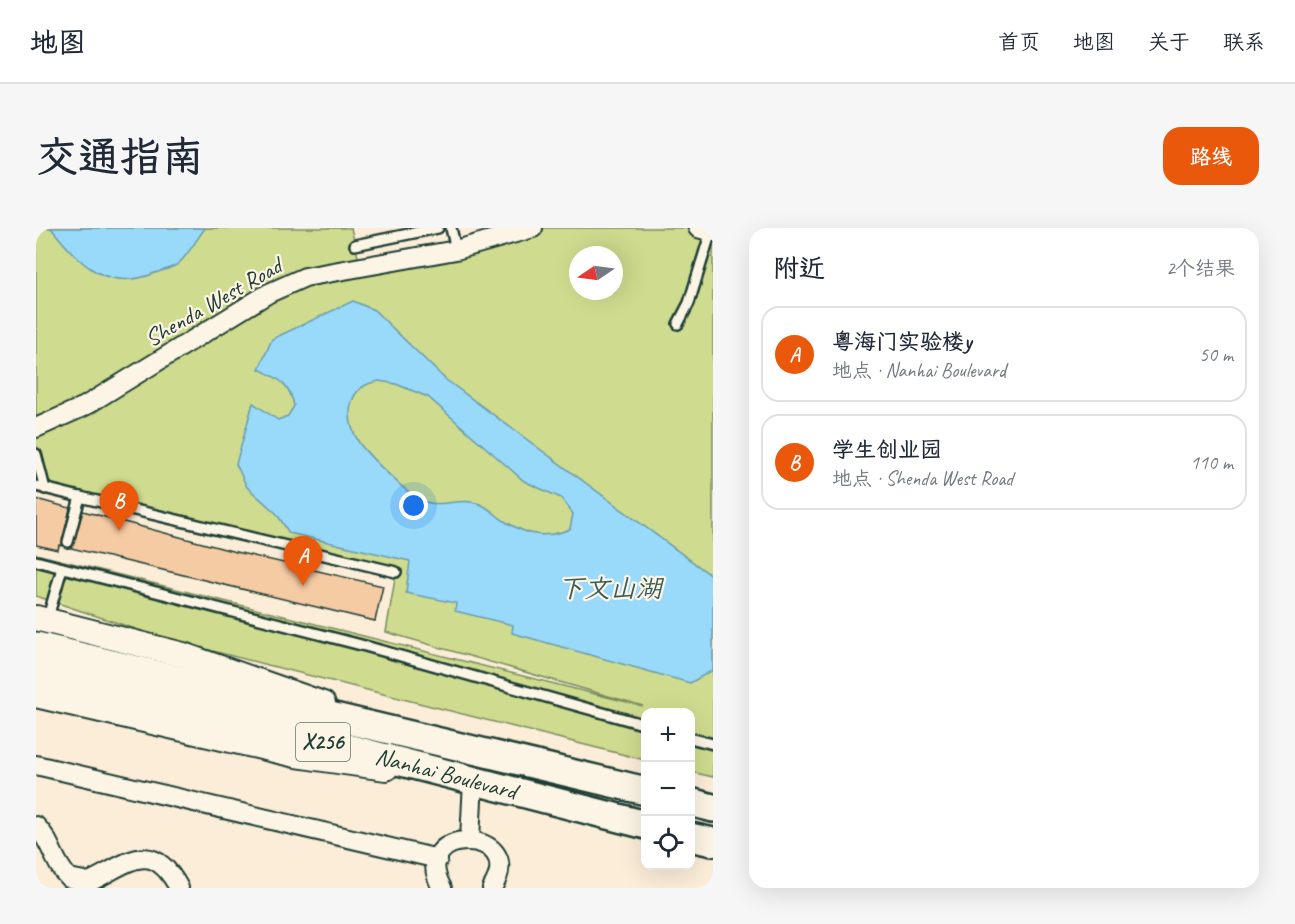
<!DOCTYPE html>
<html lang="zh">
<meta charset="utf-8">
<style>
:root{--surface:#fff;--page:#f6f6f7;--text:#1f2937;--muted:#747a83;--line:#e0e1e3;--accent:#ea580c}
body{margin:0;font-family:Caveat,"LXGW WenKai TC",sans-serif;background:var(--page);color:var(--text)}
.controls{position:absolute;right:18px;bottom:18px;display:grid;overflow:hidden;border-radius:12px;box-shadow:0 6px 24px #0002}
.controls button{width:54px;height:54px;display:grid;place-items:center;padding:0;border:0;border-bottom:2px solid var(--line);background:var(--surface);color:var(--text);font:30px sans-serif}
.compass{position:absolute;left:533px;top:18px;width:54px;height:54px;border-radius:50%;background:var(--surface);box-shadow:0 6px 24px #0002;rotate:257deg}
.you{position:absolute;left:378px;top:278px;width:21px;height:21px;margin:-15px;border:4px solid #fff;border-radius:50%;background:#1a73e8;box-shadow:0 0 0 9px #1a73e833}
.badge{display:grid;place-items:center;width:39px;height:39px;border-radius:50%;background:var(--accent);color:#fff;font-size:20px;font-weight:700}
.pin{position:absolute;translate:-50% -50px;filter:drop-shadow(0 2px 3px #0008)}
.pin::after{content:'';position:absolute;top:32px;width:21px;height:18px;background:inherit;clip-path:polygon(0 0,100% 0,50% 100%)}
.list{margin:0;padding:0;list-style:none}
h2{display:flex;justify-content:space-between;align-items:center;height:78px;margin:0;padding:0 24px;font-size:26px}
h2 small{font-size:20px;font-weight:400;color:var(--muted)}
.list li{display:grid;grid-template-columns:39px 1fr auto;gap:18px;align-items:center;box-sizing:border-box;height:96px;margin:0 12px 12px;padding:0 12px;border:2px solid var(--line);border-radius:18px}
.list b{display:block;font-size:22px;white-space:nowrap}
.list p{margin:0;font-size:20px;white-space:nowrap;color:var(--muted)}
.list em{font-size:20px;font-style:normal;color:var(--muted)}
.icon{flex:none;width:33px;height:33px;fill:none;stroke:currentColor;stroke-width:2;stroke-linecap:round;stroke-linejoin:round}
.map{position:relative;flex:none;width:677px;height:660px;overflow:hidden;border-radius:18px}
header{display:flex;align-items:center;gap:36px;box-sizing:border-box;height:84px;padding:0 30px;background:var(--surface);border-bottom:2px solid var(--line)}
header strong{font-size:28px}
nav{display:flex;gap:33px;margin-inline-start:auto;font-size:21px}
.intro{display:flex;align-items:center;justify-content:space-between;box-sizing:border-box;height:144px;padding:0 36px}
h1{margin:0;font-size:42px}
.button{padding:15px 27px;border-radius:18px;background:var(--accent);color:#fff;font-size:21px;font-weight:700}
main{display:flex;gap:36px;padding:0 36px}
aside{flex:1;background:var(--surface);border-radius:18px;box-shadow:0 6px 24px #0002}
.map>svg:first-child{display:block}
.green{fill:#cfdb8e;stroke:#778c61;stroke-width:1.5;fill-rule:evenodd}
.water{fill:#99dafb;stroke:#689bab;stroke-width:1.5;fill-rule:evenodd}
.building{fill:#f5cba4;stroke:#1f3d34;stroke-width:1.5}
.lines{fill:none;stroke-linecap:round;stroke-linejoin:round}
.lane-casing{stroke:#1f3d34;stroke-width:14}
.street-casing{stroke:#1f3d34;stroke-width:22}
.secondary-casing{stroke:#1f3d34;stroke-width:28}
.primary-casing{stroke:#1f3d34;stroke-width:32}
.lane{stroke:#fcf5e5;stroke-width:9}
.street{stroke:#fcf5e5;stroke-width:18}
.secondary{stroke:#fcf5e5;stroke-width:24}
.primary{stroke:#fcf5e5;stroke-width:27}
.labels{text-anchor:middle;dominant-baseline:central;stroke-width:4.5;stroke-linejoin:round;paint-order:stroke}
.shield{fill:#fcf5e5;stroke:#617469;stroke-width:1.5}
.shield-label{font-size:22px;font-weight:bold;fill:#1f3d34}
.street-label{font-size:24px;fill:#1f3d34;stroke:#fcf5e5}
.water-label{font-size:26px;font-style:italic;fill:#375c5c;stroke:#fcf5e5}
</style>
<header>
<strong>地图</strong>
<nav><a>首页</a><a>地图</a><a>关于</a><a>联系</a></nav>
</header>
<div class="intro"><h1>交通指南</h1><a class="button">路线</a></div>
<main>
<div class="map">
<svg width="677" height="660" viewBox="0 0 677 660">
<rect width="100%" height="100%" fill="#fbedd8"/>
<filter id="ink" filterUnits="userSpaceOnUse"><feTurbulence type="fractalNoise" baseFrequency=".0167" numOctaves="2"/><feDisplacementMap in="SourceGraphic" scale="12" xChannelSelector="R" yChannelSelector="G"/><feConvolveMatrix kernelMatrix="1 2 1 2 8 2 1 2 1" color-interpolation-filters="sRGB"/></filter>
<g filter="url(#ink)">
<path class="green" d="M0,0H315L324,37L497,0H677V549L655,544L654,484H610L609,532L133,412L0,368V326L607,478L350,404L360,345L9,261L0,226ZM542,27H578V63H542Z"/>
<g class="water">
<path d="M15,0H169C161,11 154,24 144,34C139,40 127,42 119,45C70,65 44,36 15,0Z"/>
<path d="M317,73L338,82L409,151L677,349V442L654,455L476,405L477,397L419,383L420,375L370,365L374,333L253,305L241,286L211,259L200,236L217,175L242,192L252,188L258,178C254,155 243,151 223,141L236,111ZM343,153L360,156L392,169L488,253L525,270L537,286L534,301C510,311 493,308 470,294C461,289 454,280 444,276C423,268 401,283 381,270C369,263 329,225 322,213C308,188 311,158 343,153Z"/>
</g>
<g class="building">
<path d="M0,271L34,280L26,318L23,317L22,322L0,317Z"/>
<path d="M47,283L196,323L347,358L339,393L35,320Z"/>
</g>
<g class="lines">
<g class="lane-casing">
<g id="lane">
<path d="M415,0L420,22"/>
<path d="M319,17L402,0"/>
<path d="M642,96L653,75L675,3"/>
<path d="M0,226L9,261"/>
<path d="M0,258L44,269"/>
<path d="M32,314L44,269L360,344"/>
<path d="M0,333L329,418L610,497"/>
<path d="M11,393L26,340"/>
<path d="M654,510L677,516"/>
</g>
</g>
<g class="street-casing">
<g id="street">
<path d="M662,0L677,4"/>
<path d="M0,200L49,178L233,65L269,49L420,22L497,0"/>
<path d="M0,537L402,631"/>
<path d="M0,598C16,613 17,635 33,650L53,654C92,636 115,608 143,660"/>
<path d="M434,611L437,553"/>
<path d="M406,660C370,596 494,599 456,660"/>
</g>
</g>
<g class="secondary-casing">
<g id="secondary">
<path d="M0,390L147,427L287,476"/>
<path d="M0,467L260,527L350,540"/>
</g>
</g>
<g class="primary-casing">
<g id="primary">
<path d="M0,418L610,563"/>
<path id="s1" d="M0,442L137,475L610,597"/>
<path d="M654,574L677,580"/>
<path d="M654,609L677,614"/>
</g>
</g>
<use href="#lane" class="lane"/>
<use href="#street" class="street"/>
<use href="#secondary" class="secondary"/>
<use href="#primary" class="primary"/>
</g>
</g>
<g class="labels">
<rect class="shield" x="260" y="495" width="54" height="38" rx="4.5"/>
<g class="shield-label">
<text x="287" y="514">X256</text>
</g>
<g class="street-label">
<text transform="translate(177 74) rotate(-30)">Shenda West Road</text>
<text stroke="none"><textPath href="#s1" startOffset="423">Nanhai Boulevard</textPath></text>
</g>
<g class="water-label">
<text x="574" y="360">下文山湖</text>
</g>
</g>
</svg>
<div class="controls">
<button>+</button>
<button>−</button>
<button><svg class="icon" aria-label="locate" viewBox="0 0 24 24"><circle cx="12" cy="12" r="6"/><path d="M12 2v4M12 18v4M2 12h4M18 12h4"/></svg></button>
</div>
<svg class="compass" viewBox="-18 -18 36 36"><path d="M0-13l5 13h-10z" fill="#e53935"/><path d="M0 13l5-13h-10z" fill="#747a83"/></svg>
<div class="you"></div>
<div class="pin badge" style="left:267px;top:358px">A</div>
<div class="pin badge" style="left:83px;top:303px">B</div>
</div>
<aside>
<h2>附近<small>2个结果</small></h2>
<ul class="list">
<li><span class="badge">A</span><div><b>粤海门实验楼y</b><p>地点 · Nanhai Boulevard</p></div><em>50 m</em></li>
<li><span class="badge">B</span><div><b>学生创业园</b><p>地点 · Shenda West Road</p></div><em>110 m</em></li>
</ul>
</aside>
</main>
